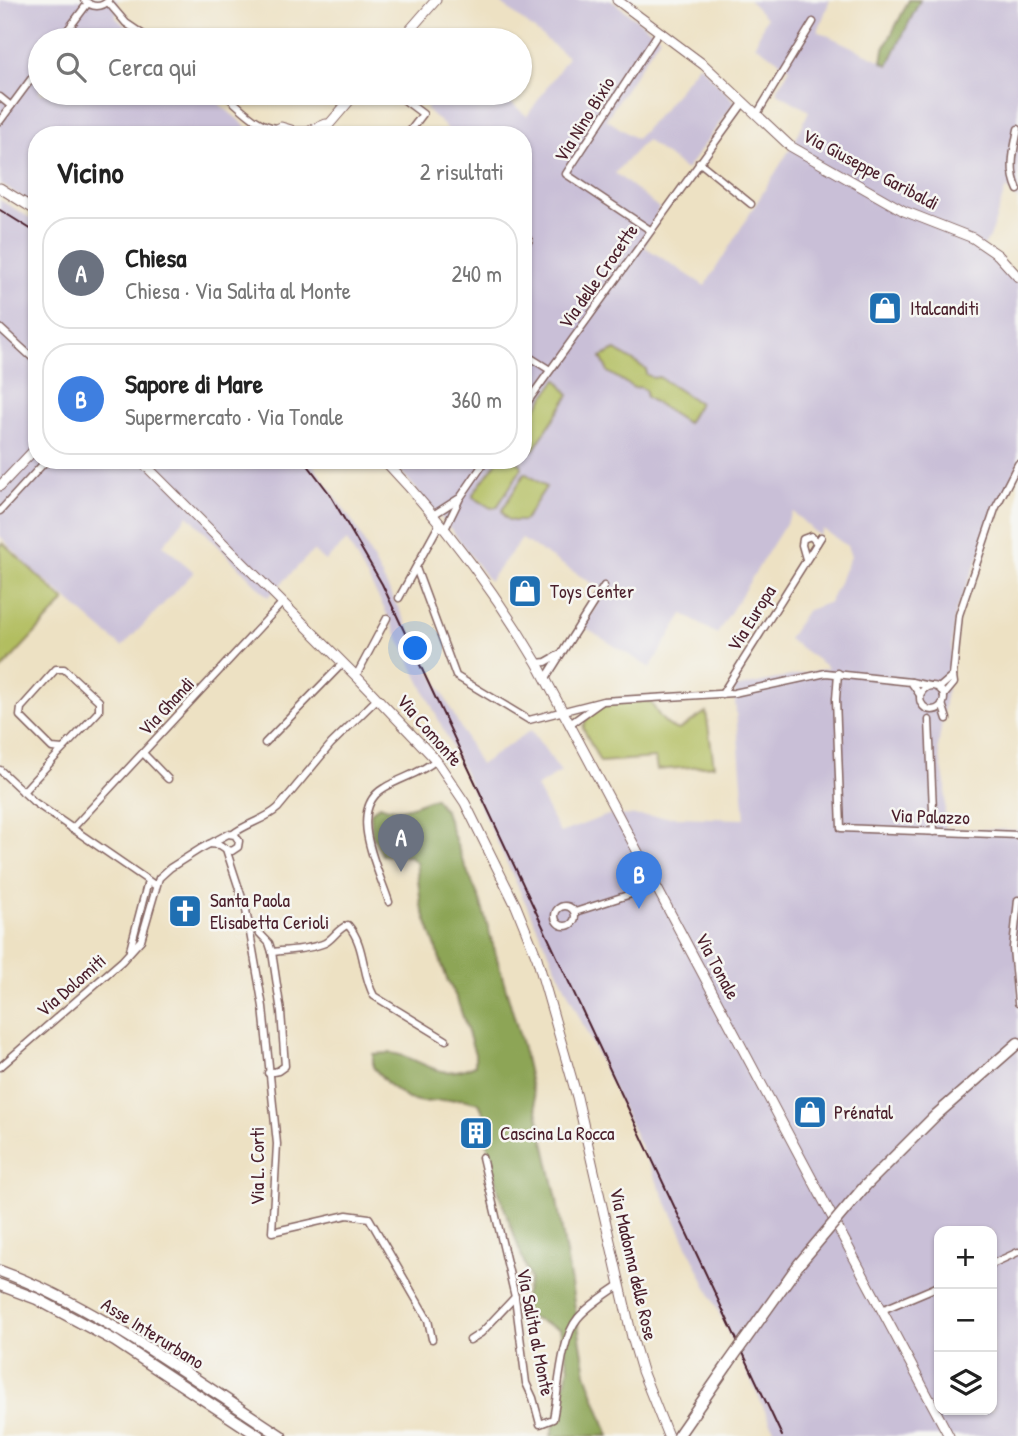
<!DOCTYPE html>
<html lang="it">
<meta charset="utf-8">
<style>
:root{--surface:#fff;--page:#f2f2f2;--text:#222;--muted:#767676;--line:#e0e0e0;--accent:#111827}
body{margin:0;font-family:"Patrick Hand",sans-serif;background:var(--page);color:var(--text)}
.controls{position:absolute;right:21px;bottom:21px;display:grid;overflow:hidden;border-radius:14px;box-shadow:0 2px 5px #0004}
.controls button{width:63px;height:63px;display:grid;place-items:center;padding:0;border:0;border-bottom:2px solid var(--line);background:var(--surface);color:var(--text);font:35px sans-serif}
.you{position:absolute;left:416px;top:649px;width:24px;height:24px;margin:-18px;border:5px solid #fff;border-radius:50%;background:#1a73e8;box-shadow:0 0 0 10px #1a73e833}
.badge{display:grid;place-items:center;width:46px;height:46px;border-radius:50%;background:var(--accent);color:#fff;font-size:23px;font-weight:700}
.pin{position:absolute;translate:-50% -58px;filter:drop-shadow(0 2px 4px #0008)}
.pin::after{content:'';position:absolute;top:37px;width:24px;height:21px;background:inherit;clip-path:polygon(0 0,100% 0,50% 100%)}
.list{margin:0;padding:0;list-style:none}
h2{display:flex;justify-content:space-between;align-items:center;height:91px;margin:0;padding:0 28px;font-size:30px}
h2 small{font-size:23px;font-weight:400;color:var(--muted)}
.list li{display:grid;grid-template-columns:46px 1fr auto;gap:21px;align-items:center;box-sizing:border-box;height:112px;margin:0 14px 14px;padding:0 14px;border:2px solid var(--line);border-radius:28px}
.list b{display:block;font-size:26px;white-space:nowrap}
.list p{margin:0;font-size:23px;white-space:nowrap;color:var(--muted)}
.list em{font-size:23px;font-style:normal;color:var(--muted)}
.icon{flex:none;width:38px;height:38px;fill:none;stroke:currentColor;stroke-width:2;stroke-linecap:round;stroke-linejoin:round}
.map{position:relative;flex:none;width:1018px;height:1436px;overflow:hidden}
.search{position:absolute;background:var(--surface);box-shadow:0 2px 5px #0004;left:28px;top:28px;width:504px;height:77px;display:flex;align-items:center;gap:18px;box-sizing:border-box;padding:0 24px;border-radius:38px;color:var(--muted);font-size:26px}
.panel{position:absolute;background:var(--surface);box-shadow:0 2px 5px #0004;left:28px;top:126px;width:504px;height:343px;border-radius:28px}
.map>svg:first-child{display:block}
.industrial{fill:#c9bfd7;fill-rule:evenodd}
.green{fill:#b2be60;stroke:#7e6e46;stroke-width:2}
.forest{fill:#8da556;stroke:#6c6240;stroke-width:2}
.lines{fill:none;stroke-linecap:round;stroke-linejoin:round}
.street-casing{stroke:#836360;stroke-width:9}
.secondary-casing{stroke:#836360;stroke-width:11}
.highway-casing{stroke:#836360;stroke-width:13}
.street{stroke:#fff;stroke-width:6}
.secondary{stroke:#fff;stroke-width:9}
.highway{stroke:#fff;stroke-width:10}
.rail{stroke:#4a1f2b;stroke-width:2}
.highway-bridge-casing{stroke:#836360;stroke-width:13;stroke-linecap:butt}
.highway-bridge{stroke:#fff;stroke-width:10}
.labels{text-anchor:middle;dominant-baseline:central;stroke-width:5;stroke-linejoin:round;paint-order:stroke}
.street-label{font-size:19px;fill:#4a1f2b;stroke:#f6f6f2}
.poi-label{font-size:19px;fill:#4a1f2b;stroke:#f6f6f2;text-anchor:start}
</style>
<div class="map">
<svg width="1018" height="1436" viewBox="0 0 1018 1436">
<rect width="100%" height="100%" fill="#f6f6f2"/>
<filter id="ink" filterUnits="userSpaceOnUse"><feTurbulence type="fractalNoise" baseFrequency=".0143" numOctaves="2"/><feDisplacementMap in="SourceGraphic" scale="14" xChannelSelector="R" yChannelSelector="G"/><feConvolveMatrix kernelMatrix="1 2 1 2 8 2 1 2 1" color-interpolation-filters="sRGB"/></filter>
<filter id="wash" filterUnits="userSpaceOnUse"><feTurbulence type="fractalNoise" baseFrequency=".00686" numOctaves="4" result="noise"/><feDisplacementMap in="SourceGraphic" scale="28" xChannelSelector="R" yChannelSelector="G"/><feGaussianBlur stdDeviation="1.57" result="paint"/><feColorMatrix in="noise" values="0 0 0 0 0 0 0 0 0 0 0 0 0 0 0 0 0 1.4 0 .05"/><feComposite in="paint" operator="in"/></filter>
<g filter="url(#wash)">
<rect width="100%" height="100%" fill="#ede1c3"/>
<g class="industrial">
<path d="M0,0H117L116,18L143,40H40V93H206L246,126L244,135H37V206L0,184Z"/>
<path d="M497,0H611L660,37L606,119L636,139L663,110L699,64L735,102L686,170L646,140L615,173L659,208L645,247L705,286L795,141L809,111L776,92L790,68L755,45L766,18L749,0H830L818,31L888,64L920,0H1018V200L1006,187L990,238L981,248L996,258L1018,283V464L955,613L948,682L938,748L946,788L944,828L1018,830V1436H777L462,768L381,602L347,541L325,561L313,551L268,597L188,515L163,545L194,572L122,647L30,567L0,536V200L37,222V460H310L355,525L480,765L531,730L561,772L536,787L560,833L608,815L745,819L734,688L829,668L788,639L806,611L830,602L851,556L847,546L823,529L819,536L793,512L717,634L683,614L650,668L584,627L604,591L522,539L489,581L454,533L391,460H523V135H454L426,109L440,93H499L527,116L568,57ZM939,1231H992V1410H939Z"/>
</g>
<g class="green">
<path d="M616,350L646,369V374L653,378L659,377L699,403L687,423L646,397V391L640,387L634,388L608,372L601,357Z"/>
<path d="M557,379L569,395L534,449L526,453L523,452V426Z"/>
<path d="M498,460H514L521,464L522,468L497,507L491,508L473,497V494Z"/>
<path d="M525,473L546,487L524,521C513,521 505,523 502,510Z"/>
<path d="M3,543L65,601L0,671V546Z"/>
<path d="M650,701C658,714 663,725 678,730L706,712L714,765L657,770L655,758L600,762L583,728C591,698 625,702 650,701Z"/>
</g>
<g class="forest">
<path d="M909,0H920L888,65L882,62L884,49Z"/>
<path d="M435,798L445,811L462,859L480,900L522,1044L556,1195L586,1373L609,1436H551L569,1367L560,1329L531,1318L522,1304L530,1279L500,1196L488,1147L484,1114L479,1103L462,1099L423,1102L408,1099L389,1085L373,1067V1054C378,1054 384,1053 390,1053C422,1056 435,1084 475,1065V1054L457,999L447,979L421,905L416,862L408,856L382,855L372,834L371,812L380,805C403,815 412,804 435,798Z"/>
</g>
</g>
<g filter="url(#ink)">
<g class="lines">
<g class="street-casing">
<g id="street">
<path d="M84,0C92,8 102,8 109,0"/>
<path d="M108,2L126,23L151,40"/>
<path d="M60,40L88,3"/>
<path d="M223,93C240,106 254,125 276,128"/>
<path d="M395,93L423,114L407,135"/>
<path d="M0,97L11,106"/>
<path d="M757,114L813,22"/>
<path d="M0,121L40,67"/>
<path d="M1018,129C1014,150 1008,169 1018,190"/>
<path d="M699,162L751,204"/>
<path d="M650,230L566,174L659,32"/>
<path d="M523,249L529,240"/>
<path d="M0,328L37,362"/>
<path d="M523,353L550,370"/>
<path d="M523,408L744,102"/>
<path d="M0,511L44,463L53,460"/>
<path d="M433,515L458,499"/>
<path d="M445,529L460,498L486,460"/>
<path d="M806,559L802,545L803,539L811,536L817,543"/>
<path d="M416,568L456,676L529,720L603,701L734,693L826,673L911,682"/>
<path d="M399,598L440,523"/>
<path d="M537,663L546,662L560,654"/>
<path d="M838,673L836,699L841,828L1018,835"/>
<path d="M356,676L387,618"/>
<path d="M953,676L959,615L995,509L1018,464"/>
<path d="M546,678L604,586"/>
<circle cx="932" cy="698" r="12"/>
<path d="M939,688L953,676L954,683L944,695"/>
<path d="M722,694L821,537"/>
<path d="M920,695L911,682L930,686"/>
<path d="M942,704L947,719"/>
<path d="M929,720L934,832"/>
<path d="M570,724L601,702"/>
<path d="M265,743L343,663"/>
<path d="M143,753L168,779"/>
<path d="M0,770L34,802L156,886"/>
<path d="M23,792C48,764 74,738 99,711V701L64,669H56L21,708L20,716L52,748L63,749"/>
<path d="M72,829L282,603"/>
<path d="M233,834C247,823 265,820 278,808L331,744L378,698"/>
<path d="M209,844L220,845L226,849L246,910L263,1007L277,1144L272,1232L347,1215L369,1218L428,1320L432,1339"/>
<path d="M1018,900L1013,948L1018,1003"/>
<path d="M389,902C379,870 346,810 384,788C402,777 420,774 436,760"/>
<circle cx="565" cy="916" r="10"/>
<path d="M575,912L656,886"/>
<path d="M249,922L269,943L272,952L281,1012L285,1066L278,1071L268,1073"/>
<path d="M130,950L148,881"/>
<path d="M272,952C288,950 309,950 325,943C334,938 338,928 348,925C366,946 361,973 374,996L446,1040"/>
<path d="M0,1067L122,961L141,940L159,878L170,868L200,849L228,834L235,835L239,841L238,847L232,851L226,849"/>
<path d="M482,1157L515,1297L526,1383L533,1398L540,1424L553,1419C559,1391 560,1339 578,1318C590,1304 607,1294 621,1284"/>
<path d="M992,1264L1018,1252"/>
<path d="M882,1310L939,1286"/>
<path d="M470,1340L481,1333L515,1297"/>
</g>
</g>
<g class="secondary-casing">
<g id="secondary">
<path d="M617,0L704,65L790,146L904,211L973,238L998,255L1018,277"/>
<path d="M401,40L436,0"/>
<path d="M294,132H307L326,124"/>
<path d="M266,135L281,127L291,130L297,135"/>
<path d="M317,135L326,128L356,93"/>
<path d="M0,188L37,211"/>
<path d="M140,460L356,676L436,760L465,803L516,906L537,958L577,1097L632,1337L642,1371L668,1436"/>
<path d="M384,460C443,522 494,590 537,663L949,1436"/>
<path d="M0,486L37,447"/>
</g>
</g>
<g class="highway-casing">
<g id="highway">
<path d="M865,1186L936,1115L1018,1043"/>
<path d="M0,1271C95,1305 196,1381 281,1436"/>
<path d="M0,1285L37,1299L115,1341L259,1436"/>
<path d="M678,1436L728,1364"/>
</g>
</g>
<use href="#street" class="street"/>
<use href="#secondary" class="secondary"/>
<use href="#highway" class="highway"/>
<g class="rail">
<path d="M0,210L37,233"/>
<path d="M304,460L329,493L382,584L782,1436"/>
</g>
<g class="highway-bridge-casing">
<path id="highway-bridge" d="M728,1364L799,1264L865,1186"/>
</g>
<use href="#highway-bridge" class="highway-bridge"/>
</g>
</g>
<defs>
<g id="shop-square" transform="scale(1.75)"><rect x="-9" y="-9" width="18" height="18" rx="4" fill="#1f6fb2" stroke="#f6f6f2"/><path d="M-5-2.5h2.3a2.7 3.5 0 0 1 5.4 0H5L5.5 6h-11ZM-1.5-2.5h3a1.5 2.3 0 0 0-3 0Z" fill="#fff"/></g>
<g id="church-square" transform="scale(1.75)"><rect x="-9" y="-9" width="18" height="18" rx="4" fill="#1f6fb2" stroke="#f6f6f2"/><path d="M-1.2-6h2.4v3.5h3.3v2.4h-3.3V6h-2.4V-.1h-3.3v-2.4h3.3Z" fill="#fff"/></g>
<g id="building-square" transform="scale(1.75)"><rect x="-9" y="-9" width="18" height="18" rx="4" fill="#1f6fb2" stroke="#f6f6f2"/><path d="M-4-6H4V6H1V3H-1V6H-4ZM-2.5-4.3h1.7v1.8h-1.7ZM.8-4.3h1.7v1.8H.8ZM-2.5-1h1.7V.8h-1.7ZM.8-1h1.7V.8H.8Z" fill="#fff"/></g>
</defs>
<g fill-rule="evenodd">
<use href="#shop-square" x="885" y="308"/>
<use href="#shop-square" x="525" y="591"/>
<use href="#church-square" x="185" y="911"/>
<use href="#shop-square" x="810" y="1112"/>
<use href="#building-square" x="476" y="1133"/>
</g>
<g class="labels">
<g class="street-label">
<text transform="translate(584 119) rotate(-58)">Via Nino Bixio</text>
<text transform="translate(871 169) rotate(28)">Via Giuseppe Garibaldi</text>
<text transform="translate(598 276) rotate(-55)">Via delle Crocette</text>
<text transform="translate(751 618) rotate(-58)">Via Europa</text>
<text transform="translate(166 706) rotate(-47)">Via Ghandi</text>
<text transform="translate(430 730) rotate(49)">Via Comonte</text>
<text transform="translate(930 816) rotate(2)">Via Palazzo</text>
<text transform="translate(718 966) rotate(62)">Via Tonale</text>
<text transform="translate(71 985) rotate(-41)">Via Dolomiti</text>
<text transform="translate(257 1166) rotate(-90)">Via L. Corti</text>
<text transform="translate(634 1264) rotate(77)">Via Madonna delle Rose</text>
<text transform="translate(536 1332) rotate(79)">Via Salita al Monte</text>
<text transform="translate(153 1333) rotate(32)">Asse Interurbano</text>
</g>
<g class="poi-label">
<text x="910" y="308">Italcanditi</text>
<text x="550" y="591">Toys Center</text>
<text x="210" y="900">Santa Paola<tspan x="210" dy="22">Elisabetta Cerioli</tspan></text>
<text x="834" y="1112">Prénatal</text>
<text x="500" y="1133">Cascina La Rocca</text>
</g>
</g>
</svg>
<div class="controls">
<button>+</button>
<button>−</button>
<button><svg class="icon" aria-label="layers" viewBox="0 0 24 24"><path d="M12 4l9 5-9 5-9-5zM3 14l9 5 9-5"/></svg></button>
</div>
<div class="you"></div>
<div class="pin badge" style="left:401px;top:872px;background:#6b7280">A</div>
<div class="pin badge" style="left:639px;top:909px;background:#3f7fe0">B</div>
<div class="search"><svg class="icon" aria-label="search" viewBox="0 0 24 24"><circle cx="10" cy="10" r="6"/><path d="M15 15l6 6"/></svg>Cerca qui</div>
<section class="panel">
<h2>Vicino<small>2 risultati</small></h2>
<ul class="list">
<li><span class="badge" style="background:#6b7280">A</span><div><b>Chiesa</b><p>Chiesa · Via Salita al Monte</p></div><em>240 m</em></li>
<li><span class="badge" style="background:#3f7fe0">B</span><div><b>Sapore di Mare</b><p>Supermercato · Via Tonale</p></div><em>360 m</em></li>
</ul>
</section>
</div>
